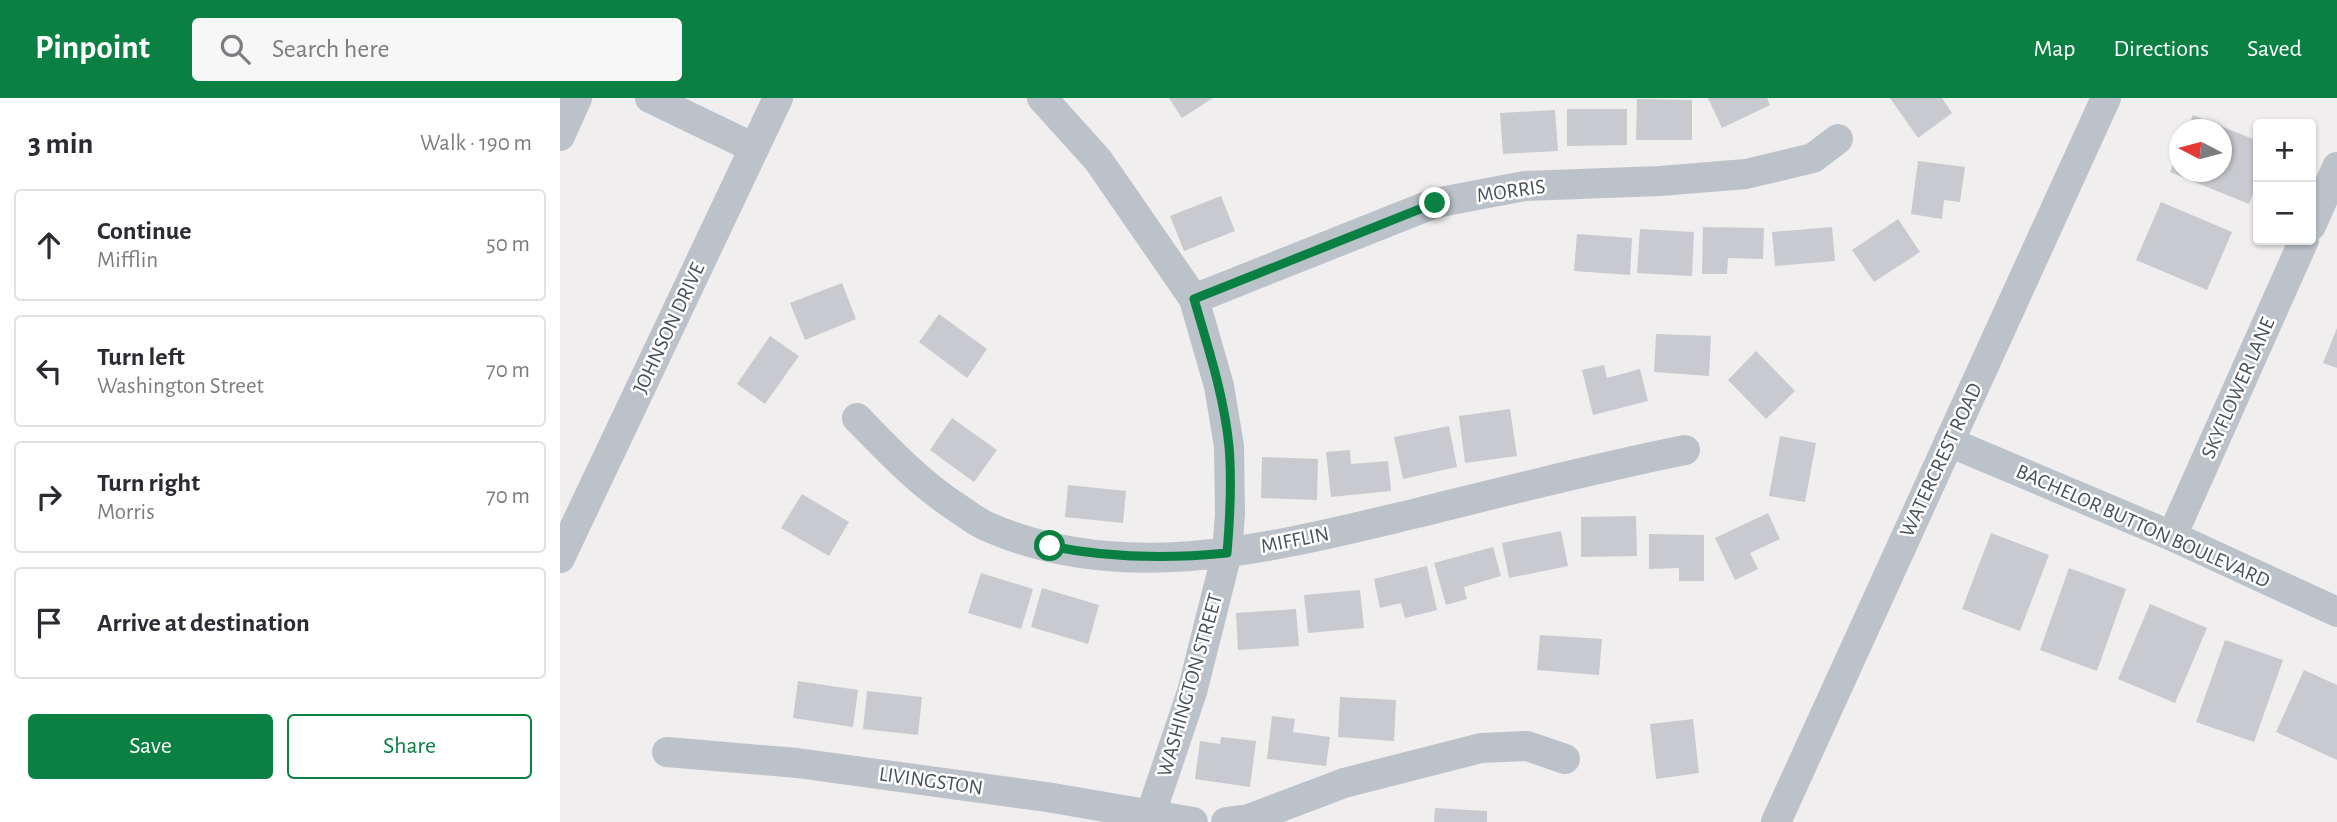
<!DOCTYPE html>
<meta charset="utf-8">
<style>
:root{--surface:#fff;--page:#f7f7f7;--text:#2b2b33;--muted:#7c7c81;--line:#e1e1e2;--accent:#0b8043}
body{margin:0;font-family:"Alegreya Sans",sans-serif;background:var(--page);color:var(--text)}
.controls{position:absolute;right:21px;top:21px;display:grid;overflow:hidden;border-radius:7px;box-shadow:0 2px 5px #0004}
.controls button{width:63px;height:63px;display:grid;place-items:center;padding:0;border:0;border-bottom:2px solid var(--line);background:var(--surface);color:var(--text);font:35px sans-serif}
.compass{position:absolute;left:1609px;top:21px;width:63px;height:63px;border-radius:50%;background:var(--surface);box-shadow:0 2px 5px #0004;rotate:276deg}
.stop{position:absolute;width:21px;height:21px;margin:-16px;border:5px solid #0b8043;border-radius:50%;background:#fff}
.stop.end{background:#0b8043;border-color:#fff;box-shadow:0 2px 7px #0008}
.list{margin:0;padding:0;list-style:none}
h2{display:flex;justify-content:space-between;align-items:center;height:91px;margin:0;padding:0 28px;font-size:30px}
h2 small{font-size:23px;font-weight:400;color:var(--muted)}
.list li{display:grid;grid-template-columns:46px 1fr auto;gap:21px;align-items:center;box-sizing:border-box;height:112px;margin:0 14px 14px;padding:0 14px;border:2px solid var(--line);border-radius:7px}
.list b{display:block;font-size:26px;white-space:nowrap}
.list p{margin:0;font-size:23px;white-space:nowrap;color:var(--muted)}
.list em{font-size:23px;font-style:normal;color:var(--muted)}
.actions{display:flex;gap:14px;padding:21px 28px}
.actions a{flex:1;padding:16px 0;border:2px solid var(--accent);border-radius:7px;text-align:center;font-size:24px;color:var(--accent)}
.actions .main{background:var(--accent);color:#fff}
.icon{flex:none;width:38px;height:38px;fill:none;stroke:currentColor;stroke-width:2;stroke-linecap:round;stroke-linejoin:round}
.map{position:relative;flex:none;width:1777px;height:724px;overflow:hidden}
header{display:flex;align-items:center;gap:42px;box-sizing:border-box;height:98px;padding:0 35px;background:var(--accent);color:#fff}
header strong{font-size:33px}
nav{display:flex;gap:38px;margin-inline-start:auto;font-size:24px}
.search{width:490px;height:63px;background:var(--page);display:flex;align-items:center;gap:18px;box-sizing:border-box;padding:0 24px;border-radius:7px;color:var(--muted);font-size:26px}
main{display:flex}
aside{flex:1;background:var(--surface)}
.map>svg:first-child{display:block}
.building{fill:#c9cad0}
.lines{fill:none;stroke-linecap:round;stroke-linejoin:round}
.minor{stroke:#bbc2c9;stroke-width:30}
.route{stroke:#0b8043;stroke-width:9}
.labels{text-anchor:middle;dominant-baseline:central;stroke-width:5;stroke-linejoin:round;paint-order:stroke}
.street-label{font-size:21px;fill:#485159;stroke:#fff}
</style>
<header>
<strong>Pinpoint</strong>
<div class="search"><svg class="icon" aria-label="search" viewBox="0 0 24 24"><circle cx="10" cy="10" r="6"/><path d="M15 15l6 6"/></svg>Search here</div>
<nav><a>Map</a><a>Directions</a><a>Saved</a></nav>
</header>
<main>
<aside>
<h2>3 min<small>Walk · 190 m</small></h2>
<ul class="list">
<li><svg class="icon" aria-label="ahead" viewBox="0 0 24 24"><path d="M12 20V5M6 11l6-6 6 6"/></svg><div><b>Continue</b><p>Mifflin</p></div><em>50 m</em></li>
<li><svg class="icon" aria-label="left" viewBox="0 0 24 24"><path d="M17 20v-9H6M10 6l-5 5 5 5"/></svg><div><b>Turn left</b><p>Washington Street</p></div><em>70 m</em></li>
<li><svg class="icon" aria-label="right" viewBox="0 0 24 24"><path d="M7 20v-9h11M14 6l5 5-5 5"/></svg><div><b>Turn right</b><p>Morris</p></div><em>70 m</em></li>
<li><svg class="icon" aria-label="arrive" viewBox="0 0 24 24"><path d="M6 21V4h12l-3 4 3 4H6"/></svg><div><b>Arrive at destination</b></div></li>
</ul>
<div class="actions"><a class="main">Save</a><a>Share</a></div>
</aside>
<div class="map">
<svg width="1777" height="724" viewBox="0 0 1777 724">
<rect width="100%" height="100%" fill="#f0eeee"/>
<g class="building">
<path d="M609,0H653L622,20Z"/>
<path d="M1148,0H1207L1210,7L1162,30Z"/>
<path d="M1330,0H1382L1392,15L1358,40Z"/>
<path d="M1077,1L1132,2V42H1076Z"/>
<path d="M1007,11H1067V47L1007,48Z"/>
<path d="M995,12L998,53L943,56L940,15Z"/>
<path d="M1633,17L1698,43V82L1689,106L1610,74L1619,50V74H1661V32H1627Z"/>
<path d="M1358,63L1405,69L1400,104L1384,102L1382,121L1351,116Z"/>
<path d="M661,98L675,133L624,153L610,118Z"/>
<path d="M1601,104L1672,134L1647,192L1576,162Z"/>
<path d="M1338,121L1360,154L1314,184L1292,152Z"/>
<path d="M1143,129L1204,130L1203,161L1168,160L1167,176H1142Z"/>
<path d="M1272,129L1275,163L1215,168L1212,134Z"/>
<path d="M1080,131L1134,134L1132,178L1077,175Z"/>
<path d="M1017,136L1072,140L1070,177L1014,173Z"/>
<path d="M282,185L296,221L245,242L230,205Z"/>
<path d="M379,216L427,251L407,280L359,244Z"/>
<path d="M1777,230V270L1763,265Z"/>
<path d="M1096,236L1151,238L1149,278L1094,274Z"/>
<path d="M210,238L239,258L205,306L177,286Z"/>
<path d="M1196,253L1235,293L1206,321L1168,282Z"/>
<path d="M1044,267L1047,280L1080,271L1088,303L1033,317L1022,272Z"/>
<path d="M950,311L957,358L905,365L899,318Z"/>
<path d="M392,320L437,352L414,384L370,352Z"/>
<path d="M889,328L897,369L843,381L834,339Z"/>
<path d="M1220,338L1256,345L1245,404L1209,398Z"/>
<path d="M790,352L791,366L828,363L831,393L771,399L766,354Z"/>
<path d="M702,359L758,361L757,402L701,400Z"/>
<path d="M508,387L566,393L563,425L505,419Z"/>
<path d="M242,396L289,424L269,458L221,430Z"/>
<path d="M1208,415L1220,441L1190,455L1198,471L1175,482L1155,440Z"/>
<path d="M1076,418L1077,458L1021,459V419Z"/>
<path d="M1001,433L1008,468L949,480L942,445Z"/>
<path d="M1431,435L1489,457L1460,533L1402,511Z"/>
<path d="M1089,436L1144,437V483H1119V470L1089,471Z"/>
<path d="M933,449L941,478L904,489L907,501L886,507L874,465Z"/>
<path d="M867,468L877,512L845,520L841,505L820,510L814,481Z"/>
<path d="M1509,470L1566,491L1537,573L1480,552Z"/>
<path d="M421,475L473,491L461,531L408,515Z"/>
<path d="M482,490L539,507L528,546L471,529Z"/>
<path d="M800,492L804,530L748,535L744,497Z"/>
<path d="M1590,506L1647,530L1615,605L1558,581Z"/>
<path d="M736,511L739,548L678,552L676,515Z"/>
<path d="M980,537L1042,541L1039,577L977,572Z"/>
<path d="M1665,542L1723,562L1694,644L1636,624Z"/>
<path d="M1744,572L1777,587V662L1716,634Z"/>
<path d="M238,583L298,592L293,629L233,620Z"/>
<path d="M307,593L362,599L358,637L303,631Z"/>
<path d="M780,599L836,602L834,643L778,639Z"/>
<path d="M712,618L735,621L733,634L770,639L766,668L707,661Z"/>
<path d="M1133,621L1139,675L1096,681L1090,626Z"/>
<path d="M661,639L696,643L690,689L635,681L640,643L660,646Z"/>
<path d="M875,710L927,713V724H874Z"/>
</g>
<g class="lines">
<g class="minor">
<path d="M90,0L194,50"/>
<path d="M482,0L538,62L634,201L659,288L669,348L670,416L667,455L632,594L588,724"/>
<path d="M0,38L17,0"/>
<path d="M1751,128L1777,69"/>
<path d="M634,201L875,105L965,88L1100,83L1186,76L1253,60L1278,41"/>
<path d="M297,320C329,353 360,386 399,411C408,417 417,424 426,428C564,490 718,448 857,415C946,393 1035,370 1125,352"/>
<path d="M1389,344L1612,438L1777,514"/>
<path d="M1612,438L1744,142"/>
<path d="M0,460L218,0"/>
<path d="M107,654L237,665L487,699L633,724"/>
<path d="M666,724L689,721L784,685L921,650L967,648L1005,661"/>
<path d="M1216,724L1546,0"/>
</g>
</g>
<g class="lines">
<path class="route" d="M490,448C548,460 607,461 667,455C670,420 672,383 669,348C664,298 648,249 634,201L875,105"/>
</g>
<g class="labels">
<g class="street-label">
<text transform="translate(951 93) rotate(-8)">MORRIS</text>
<text transform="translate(109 230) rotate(-65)">JOHNSON DRIVE</text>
<text transform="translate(1678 290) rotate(-66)">SKYFLOWER LANE</text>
<text transform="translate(1381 362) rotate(-65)">WATERCREST ROAD</text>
<text transform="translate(1583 428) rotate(24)">BACHELOR BUTTON BOULEVARD</text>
<text transform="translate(735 442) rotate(-11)">MIFFLIN</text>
<text transform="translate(630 587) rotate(-74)">WASHINGTON STREET</text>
<text transform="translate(371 683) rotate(8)">LIVINGSTON</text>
</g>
</g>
</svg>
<div class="controls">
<button>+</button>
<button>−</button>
</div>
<svg class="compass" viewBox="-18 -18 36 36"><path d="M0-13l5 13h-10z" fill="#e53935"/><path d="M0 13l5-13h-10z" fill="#7c7c81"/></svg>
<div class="stop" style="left:490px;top:448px"></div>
<div class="stop end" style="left:875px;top:105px"></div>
</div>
</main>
